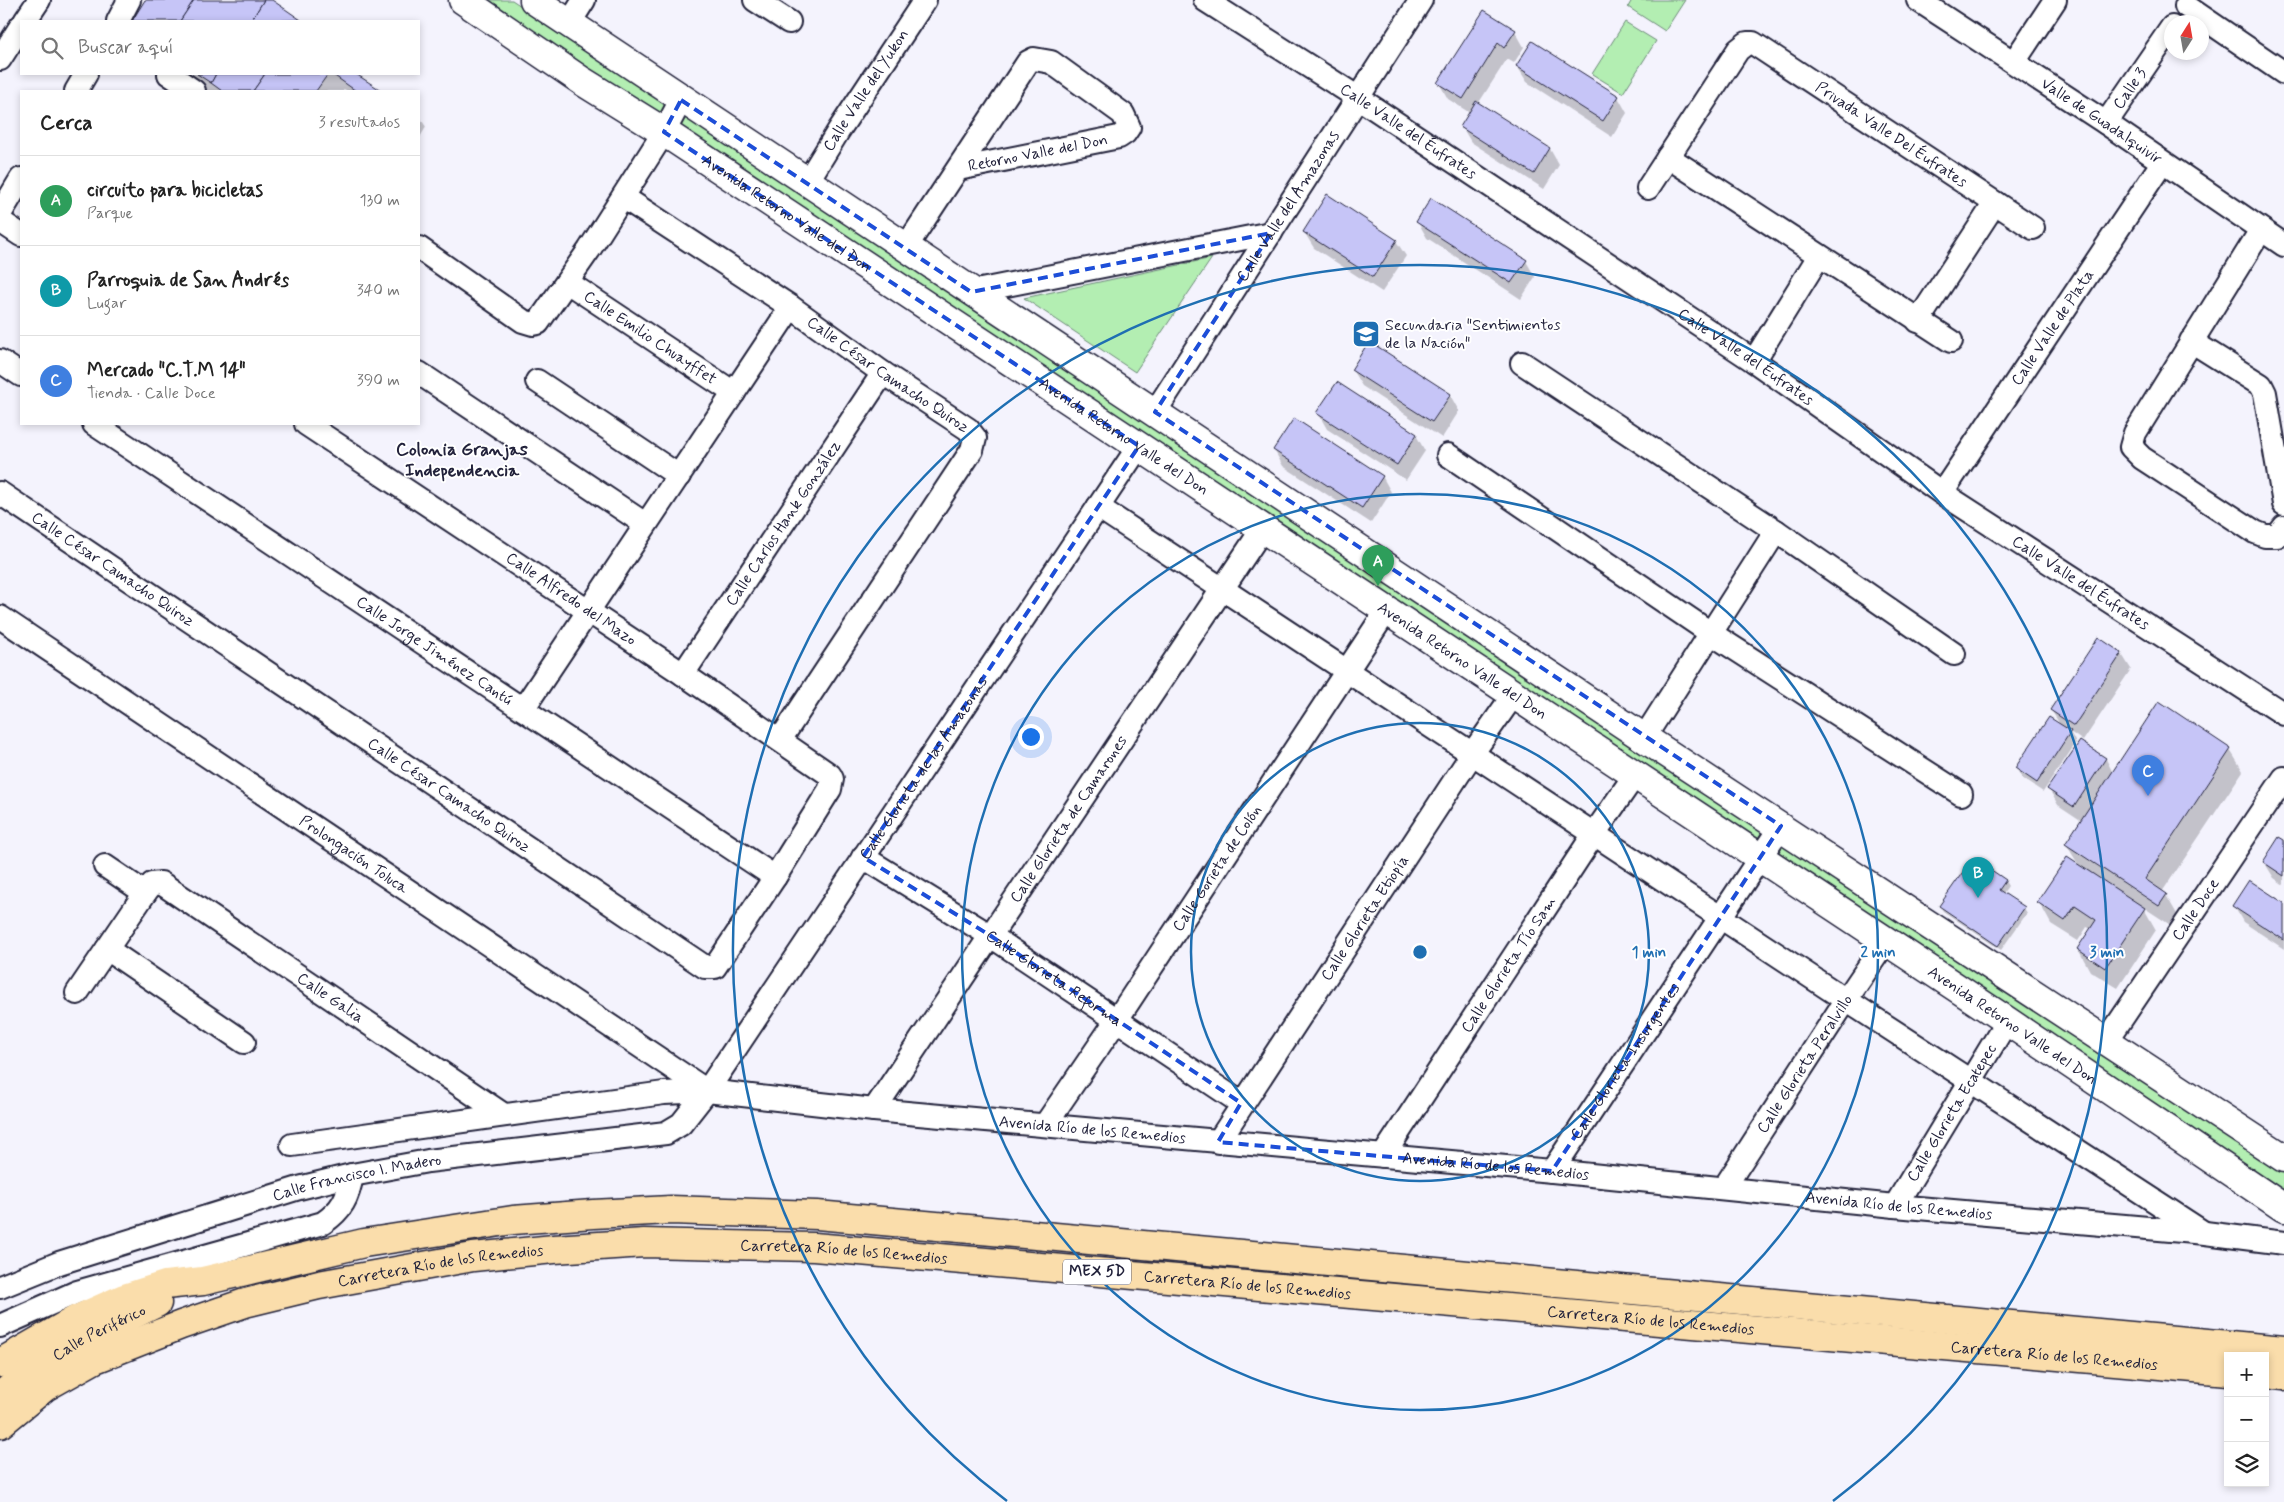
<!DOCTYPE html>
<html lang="es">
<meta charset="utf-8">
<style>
:root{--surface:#fff;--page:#f2f2f2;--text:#222;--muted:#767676;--line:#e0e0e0;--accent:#1a73e8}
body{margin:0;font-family:Mynerve,sans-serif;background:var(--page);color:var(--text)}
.controls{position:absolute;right:15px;bottom:15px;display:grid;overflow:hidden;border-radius:0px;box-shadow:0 2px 8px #0003}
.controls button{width:45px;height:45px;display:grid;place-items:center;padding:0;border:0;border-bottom:1px solid var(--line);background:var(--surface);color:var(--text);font:25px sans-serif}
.compass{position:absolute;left:2164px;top:15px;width:45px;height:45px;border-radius:50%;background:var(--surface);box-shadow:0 2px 8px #0003;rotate:11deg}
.you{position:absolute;left:1030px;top:736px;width:18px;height:18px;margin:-12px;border:4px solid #fff;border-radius:50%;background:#1a73e8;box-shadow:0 0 0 8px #1a73e833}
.badge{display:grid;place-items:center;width:32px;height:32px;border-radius:50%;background:var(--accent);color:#fff;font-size:16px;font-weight:700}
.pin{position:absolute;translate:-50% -41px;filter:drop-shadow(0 1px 2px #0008)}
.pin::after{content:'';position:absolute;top:26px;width:18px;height:15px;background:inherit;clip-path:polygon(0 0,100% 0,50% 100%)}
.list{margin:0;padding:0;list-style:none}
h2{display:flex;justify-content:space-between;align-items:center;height:65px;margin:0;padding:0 20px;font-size:21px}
h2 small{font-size:16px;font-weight:400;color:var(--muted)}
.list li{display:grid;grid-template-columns:32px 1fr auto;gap:15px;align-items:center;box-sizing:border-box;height:90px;padding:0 20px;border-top:1px solid var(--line)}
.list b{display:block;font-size:19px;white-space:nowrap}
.list p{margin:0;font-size:16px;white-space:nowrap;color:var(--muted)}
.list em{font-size:16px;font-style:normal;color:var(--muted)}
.icon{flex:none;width:28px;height:28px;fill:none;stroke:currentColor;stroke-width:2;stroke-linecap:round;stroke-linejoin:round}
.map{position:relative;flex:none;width:2284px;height:1502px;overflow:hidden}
.search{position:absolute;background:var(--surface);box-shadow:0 2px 8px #0003;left:20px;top:20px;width:400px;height:55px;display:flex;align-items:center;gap:12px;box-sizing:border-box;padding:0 18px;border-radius:0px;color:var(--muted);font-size:19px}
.panel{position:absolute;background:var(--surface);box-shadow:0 2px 8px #0003;left:20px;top:90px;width:400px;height:335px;border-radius:0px}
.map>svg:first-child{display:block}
.green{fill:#b3eeb2;stroke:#6a8876}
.shadow{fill:#0003}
.building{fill:#c6c5f7;stroke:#22223b}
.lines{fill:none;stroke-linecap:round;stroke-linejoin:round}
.street-casing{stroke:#22223b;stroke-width:26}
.secondary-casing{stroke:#22223b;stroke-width:31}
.highway-casing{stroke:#22223b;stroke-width:31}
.street{stroke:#fff;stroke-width:22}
.secondary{stroke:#fff;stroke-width:28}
.highway{stroke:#faddab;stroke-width:28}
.marked{fill:none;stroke:#1d4ed8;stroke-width:4;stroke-dasharray:10 6;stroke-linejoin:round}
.ring{fill:none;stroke:#1f6fb2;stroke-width:2.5}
.labels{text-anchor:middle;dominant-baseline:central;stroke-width:4;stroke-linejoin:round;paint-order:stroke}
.shield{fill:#fff;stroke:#646476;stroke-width:1}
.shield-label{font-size:15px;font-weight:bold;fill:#22223b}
.street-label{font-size:16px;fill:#22223b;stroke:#fff}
.poi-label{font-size:16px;fill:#22223b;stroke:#fff;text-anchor:start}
.neighbourhood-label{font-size:18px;font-weight:bold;fill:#22223b;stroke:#fff}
.centre{fill:#1f6fb2;stroke:#fff;stroke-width:2.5}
.ring-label{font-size:15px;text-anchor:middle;font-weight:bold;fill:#1f6fb2;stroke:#fff;stroke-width:4;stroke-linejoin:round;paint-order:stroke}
</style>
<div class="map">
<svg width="2284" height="1502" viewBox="0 0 2284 1502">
<rect width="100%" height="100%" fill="#f4f3fd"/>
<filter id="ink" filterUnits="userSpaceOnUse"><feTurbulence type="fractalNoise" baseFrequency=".02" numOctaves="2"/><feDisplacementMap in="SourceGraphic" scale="10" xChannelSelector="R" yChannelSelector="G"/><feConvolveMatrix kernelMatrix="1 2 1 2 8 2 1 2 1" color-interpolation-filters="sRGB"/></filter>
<g filter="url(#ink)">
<g class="green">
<path d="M475,0H512L2284,1173V1201Z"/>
<path d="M1632,0H1685L1665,31L1628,7Z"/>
<path d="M1625,22L1656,41L1623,93L1592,74Z"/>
<path d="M1212,258L1135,372L1024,298Z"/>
</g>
<g class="shadow">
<path d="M146,0H270L300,21H133Z"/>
<path d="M1515,31L1524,47L1514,63L1507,59L1478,104L1550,149L1559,165L1544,189L1471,142L1462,127L1470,113L1448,99L1439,83Z"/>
<path d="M1517,66L1618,97L1627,113L1612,137L1527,82Z"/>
<path d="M178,74H355L379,91H348L344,89L343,91H205Z"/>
<path d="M419,116L426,127L419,139Z"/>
<path d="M1418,222L1526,261L1535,277L1521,299L1427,238Z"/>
<path d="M1304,232L1396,241L1406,256L1382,292L1314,248Z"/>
<path d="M1352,370L1450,395L1459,411L1442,438L1362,386Z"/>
<path d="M1318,413L1416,435L1425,451L1406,480L1327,429Z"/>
<path d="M1274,450L1382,476L1391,492L1371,523L1283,466Z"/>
<path d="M2121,653L2131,669L2083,741L2070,732L2076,743L2043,792L2022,778L2016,768L2061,726L2051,710Z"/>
<path d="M2080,742L2106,759L2113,773L2230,750L2243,771L2162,892L2166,895L2178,916L2172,926L2143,907L2156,930L2118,988L2090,971L2078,949L2091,929L2087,927L2078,941L2051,924L2039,902L2080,867L2066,844L2082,821L2058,805L2049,789Z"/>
<path d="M2284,842V885L2274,878L2264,862Z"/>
<path d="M1978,875L2005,881L2008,886L2003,893L2024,908L2027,913L2001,950L1943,911L1940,906Z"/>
<path d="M2284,905V949L2243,922L2234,906Z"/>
</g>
<g class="building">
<path d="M145,0H194L180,21H132Z"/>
<path d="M194,0H264L251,21H180Z"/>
<path d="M264,0H272L301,20L251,21Z"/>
<path d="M1484,10L1516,30L1504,48L1498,43L1463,99L1437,83Z"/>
<path d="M1532,41L1619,96L1603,121L1516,66Z"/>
<path d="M197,74H216L211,83Z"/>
<path d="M216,74H265L253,91H222L211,83Z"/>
<path d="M265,74H328L316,91H253Z"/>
<path d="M332,74H356L379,89L378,91H356Z"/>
<path d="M1476,101L1550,148L1534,174L1460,127Z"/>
<path d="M1327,194L1397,240L1373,277L1303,232Z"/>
<path d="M1431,198L1527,260L1511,283L1416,222Z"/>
<path d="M1369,341L1451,394L1432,422L1351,370Z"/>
<path d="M1337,382L1417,434L1397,465L1316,413Z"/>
<path d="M1294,418L1383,476L1362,508L1273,450Z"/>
<path d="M2098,637L2122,653L2074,726L2050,710Z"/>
<path d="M2159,701L2231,749L2145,879L2167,894L2159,906L2065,844Z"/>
<path d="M2049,717L2071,731L2037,783L2015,768Z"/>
<path d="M2080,741L2106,758L2074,807L2047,789Z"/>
<path d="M2279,837L2284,840V876L2263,862Z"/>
<path d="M2067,857L2145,908L2105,968L2077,949L2096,920L2075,906L2065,921L2037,902Z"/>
<path d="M1984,865L2006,880L1999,890L2025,907L1998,946L1939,906L1967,866L1978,873Z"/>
<path d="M2249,880L2284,903V940L2232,906Z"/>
</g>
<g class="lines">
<g class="street-casing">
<g id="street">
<path d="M755,0L789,22"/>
<path id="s1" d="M1205,0L1357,97L1754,361L1942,493L2284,714"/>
<path id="s2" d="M1918,0L2106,123L2284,245"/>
<path d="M2186,6L2284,73"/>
<path d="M25,21L39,0"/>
<path d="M118,21L129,0"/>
<path d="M569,24L584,0"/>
<path d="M0,59L21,26"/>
<path d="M2014,62L2055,0"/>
<path d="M169,74L194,91"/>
<path d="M76,91L86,74"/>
<path id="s3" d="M2106,123L2172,27"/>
<path d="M1668,157L1951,341"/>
<path id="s4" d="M807,182L839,130L925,0"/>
<path id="s5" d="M1648,188L1738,50L1747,43H1753L2033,228"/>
<path id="s6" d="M623,197L791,307L883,373L968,429L975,438L972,450L780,740"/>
<path d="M0,214L21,179"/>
<path d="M0,221L21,235"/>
<path d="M2261,230L2135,433L2131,447L2142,458L2255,532L2265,536H2277L2284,527"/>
<path d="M906,247L1028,62L1034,59L1051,62L1123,114L1129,127L1125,133L1119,137L958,169"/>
<path d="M419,248L523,321L533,324L538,323L589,250L664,132L681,100"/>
<path id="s7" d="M567,282L734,393"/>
<path d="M971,292L1271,233"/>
<path d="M1918,321L1995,203"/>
<path d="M2191,341L2261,385L2265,393L2284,504"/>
<path d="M0,361L21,375"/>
<path d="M1754,361L1819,256"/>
<path d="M1522,363L1776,531L1954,654"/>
<path d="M419,373L645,524"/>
<path d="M537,381L679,476"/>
<path id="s8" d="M1155,412L1421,0"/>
<path id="s9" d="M94,424L775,877"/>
<path d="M1448,455L1712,634L1961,794"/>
<path id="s10" d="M0,493L705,967H715L775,877L830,789L832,779L830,775L683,674L306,424"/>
<path id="s11" d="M1942,493L2162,163"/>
<path d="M1098,507L1846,1000L2201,1231"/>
<path id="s12" d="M0,617L707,1091"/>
<path id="s13" d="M683,674L883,373"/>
<path d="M523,709L791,307"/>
<path d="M1644,738L1776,531"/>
<path id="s14" d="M863,857L991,936L1241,1103"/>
<path d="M105,866L145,893"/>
<path d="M107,949L244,1042"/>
<path id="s15" d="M77,993L145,893L152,884L161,883L504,1115"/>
<path id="s16" d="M2106,1042L2284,778"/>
<path id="s17" d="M874,1110L1263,528"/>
<path id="s18" d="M1045,1125L1116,1021L1387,610"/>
<path id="s19" d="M1218,1142L1472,754L1514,694"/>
<path id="s20" d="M292,1145L664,1093L707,1091L874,1110L1552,1171L1895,1206L2205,1233L2284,1243"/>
<path id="s21" d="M1383,1156L1594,834L1635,775"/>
<path id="s22" d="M1552,1171L1781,826"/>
<path id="s23" d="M1724,1188L1846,1000L1886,941"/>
<path id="s24" d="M1895,1206L2007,1021"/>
<path id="s25" d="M0,1287L59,1263L299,1188L352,1175L428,1161L666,1133L681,1124L707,1091L1139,446"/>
<path d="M0,1326L77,1292L323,1223C342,1210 348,1198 352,1175"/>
</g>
</g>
<g class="secondary-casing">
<g id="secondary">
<path id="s26" d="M463,0L582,81L664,132L2007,1021L2284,1208"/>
<path d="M534,0L1644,738L2284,1158"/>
</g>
</g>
<g class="highway-casing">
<g id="highway">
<path d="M0,1363L77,1319L124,1298L165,1285L203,1281L364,1243L513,1220L593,1214L671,1210L817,1215L2284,1350"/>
<path d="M2265,1374L2284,1376"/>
<path id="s27" d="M0,1396L32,1371L79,1341L157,1303"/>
<path id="s28" d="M0,1424L45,1387L95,1359L181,1325L245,1303L319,1285L473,1257L554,1249L644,1243L814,1247L2228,1371"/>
</g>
</g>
<use href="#street" class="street"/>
<use href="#secondary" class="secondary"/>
<use href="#highway" class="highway"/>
</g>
</g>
<path class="marked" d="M681,100L971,292L1271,233L1155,412L1781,826L1552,1171L1218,1142L1241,1103L991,936L863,857L1139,446L664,132Z"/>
<g class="ring">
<circle cx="1420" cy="952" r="229"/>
<circle cx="1420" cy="952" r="458"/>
<path d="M1007 1501A687 687 0 1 1 1833 1501"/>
</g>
<defs>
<g id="school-square" transform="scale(1.4375)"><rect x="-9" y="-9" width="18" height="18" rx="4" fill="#1f6fb2" stroke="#fff"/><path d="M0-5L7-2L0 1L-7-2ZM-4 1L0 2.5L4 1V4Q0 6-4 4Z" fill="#fff"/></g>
</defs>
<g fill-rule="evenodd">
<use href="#school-square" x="1366" y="334"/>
</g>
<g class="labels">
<rect class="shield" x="1063" y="1259.5" width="68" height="25" rx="4"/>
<g class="shield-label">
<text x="1097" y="1272">MEX 5D</text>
</g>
<g class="street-label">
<text stroke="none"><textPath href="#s3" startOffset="42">Calle 3</textPath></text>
<text stroke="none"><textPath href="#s4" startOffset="109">Calle Valle del Yukon</textPath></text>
<text stroke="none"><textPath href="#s2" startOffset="220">Valle de Guadalquivir</textPath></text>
<text stroke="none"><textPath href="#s1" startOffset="242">Calle Valle del Éufrates</textPath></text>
<text stroke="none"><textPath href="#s5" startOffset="348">Privada Valle Del Éufrates</textPath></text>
<text transform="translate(1038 153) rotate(-11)">Retorno Valle del Don</text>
<text stroke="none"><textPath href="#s8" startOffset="245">Calle Valle del Amazonas</textPath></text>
<text stroke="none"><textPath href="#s26" startOffset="388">Avenida Retorno Valle del Don</textPath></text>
<text stroke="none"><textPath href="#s11" startOffset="199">Calle Valle de Plata</textPath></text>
<text stroke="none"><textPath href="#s7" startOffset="100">Calle Emilio Chuayffet</textPath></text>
<text stroke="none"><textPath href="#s1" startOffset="648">Calle Valle del Éufrates</textPath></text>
<text stroke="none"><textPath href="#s6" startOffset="319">Calle César Camacho Quiroz</textPath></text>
<text stroke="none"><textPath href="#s26" startOffset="792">Avenida Retorno Valle del Don</textPath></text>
<text stroke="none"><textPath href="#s13" startOffset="181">Calle Carlos Hank González</textPath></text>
<text stroke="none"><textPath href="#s10" startOffset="136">Calle César Camacho Quiroz</textPath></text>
<text stroke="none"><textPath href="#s1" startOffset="1052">Calle Valle del Éufrates</textPath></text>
<text transform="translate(571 599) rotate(34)">Calle Alfredo del Mazo</text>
<text stroke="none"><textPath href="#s9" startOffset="409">Calle Jorge Jiménez Cantú</textPath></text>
<text stroke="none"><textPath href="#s26" startOffset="1198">Avenida Retorno Valle del Don</textPath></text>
<text stroke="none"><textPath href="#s25" startOffset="1135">Calle Glorieta de las Amazonas</textPath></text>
<text stroke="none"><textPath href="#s10" startOffset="541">Calle César Camacho Quiroz</textPath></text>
<text stroke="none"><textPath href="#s17" startOffset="350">Calle Glorieta de Camarones</textPath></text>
<text stroke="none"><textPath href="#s12" startOffset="426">Prolongación Toluca</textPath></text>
<text stroke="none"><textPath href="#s18" startOffset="309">Calle Gorieta de Colón</textPath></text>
<text stroke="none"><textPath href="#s16" startOffset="160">Calle Doce</textPath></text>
<text stroke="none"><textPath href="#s19" startOffset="268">Calle Glorieta Etiopía</textPath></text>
<text stroke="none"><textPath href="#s21" startOffset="229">Calle Glorieta Tío Sam</textPath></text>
<text stroke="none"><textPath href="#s14" startOffset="226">Calle Glorieta Reforma</textPath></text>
<text stroke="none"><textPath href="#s15" startOffset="346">Calle Galia</textPath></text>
<text stroke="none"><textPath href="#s26" startOffset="1858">Avenida Retorno Valle del Don</textPath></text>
<text stroke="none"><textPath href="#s22" startOffset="132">Calle Glorieta Insurgentes</textPath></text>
<text stroke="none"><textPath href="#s23" startOffset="148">Calle Glorieta Peralvillo</textPath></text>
<text stroke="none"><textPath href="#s24" startOffset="109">Calle Glorieta Ecatepec</textPath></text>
<text stroke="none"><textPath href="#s20" startOffset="806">Avenida Río de los Remedios</textPath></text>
<text stroke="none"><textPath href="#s20" startOffset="1211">Avenida Río de los Remedios</textPath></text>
<text stroke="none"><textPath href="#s25" startOffset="374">Calle Francisco I. Madero</textPath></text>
<text stroke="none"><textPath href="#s20" startOffset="1616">Avenida Río de los Remedios</textPath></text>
<text stroke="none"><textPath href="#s28" startOffset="880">Carretera Río de los Remedios</textPath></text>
<text stroke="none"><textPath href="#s28" startOffset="475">Carretera Río de los Remedios</textPath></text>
<text stroke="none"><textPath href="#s28" startOffset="1285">Carretera Río de los Remedios</textPath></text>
<text stroke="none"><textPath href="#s28" startOffset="1690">Carretera Río de los Remedios</textPath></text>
<text stroke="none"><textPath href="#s27" startOffset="118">Calle Periférico</textPath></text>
<text stroke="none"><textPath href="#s28" startOffset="2095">Carretera Río de los Remedios</textPath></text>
</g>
<g class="poi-label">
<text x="1385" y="325">Secundaria "Sentimientos<tspan x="1385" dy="18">de la Nación"</tspan></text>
</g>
<g class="neighbourhood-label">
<text x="462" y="450">Colonia Granjas<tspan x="462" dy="21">Independencia</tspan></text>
</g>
</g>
<circle cx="1420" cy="952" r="8" class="centre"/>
<g class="ring-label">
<text x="1649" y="957">1 min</text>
<text x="1878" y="957">2 min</text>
<text x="2107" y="957">3 min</text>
</g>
</svg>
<div class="controls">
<button>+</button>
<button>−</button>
<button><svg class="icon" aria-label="layers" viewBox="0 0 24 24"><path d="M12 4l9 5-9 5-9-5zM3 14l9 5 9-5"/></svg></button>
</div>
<svg class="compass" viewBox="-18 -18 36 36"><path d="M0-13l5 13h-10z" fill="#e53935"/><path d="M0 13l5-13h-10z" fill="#767676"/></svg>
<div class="you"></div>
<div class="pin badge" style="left:1378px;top:586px;background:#2e9e5b">A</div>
<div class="pin badge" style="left:1978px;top:898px;background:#0f9aa8">B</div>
<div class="pin badge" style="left:2148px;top:796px;background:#3f7fe0">C</div>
<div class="search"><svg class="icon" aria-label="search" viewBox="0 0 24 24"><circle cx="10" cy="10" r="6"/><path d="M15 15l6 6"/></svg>Buscar aquí</div>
<section class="panel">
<h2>Cerca<small>3 resultados</small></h2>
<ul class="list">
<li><span class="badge" style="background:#2e9e5b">A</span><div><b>circuito para bicicletas</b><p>Parque</p></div><em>130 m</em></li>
<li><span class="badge" style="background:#0f9aa8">B</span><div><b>Parroquia de San Andrés</b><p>Lugar</p></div><em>340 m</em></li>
<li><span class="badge" style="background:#3f7fe0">C</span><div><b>Mercado &quot;C.T.M 14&quot;</b><p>Tienda · Calle Doce</p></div><em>390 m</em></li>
</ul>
</section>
</div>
